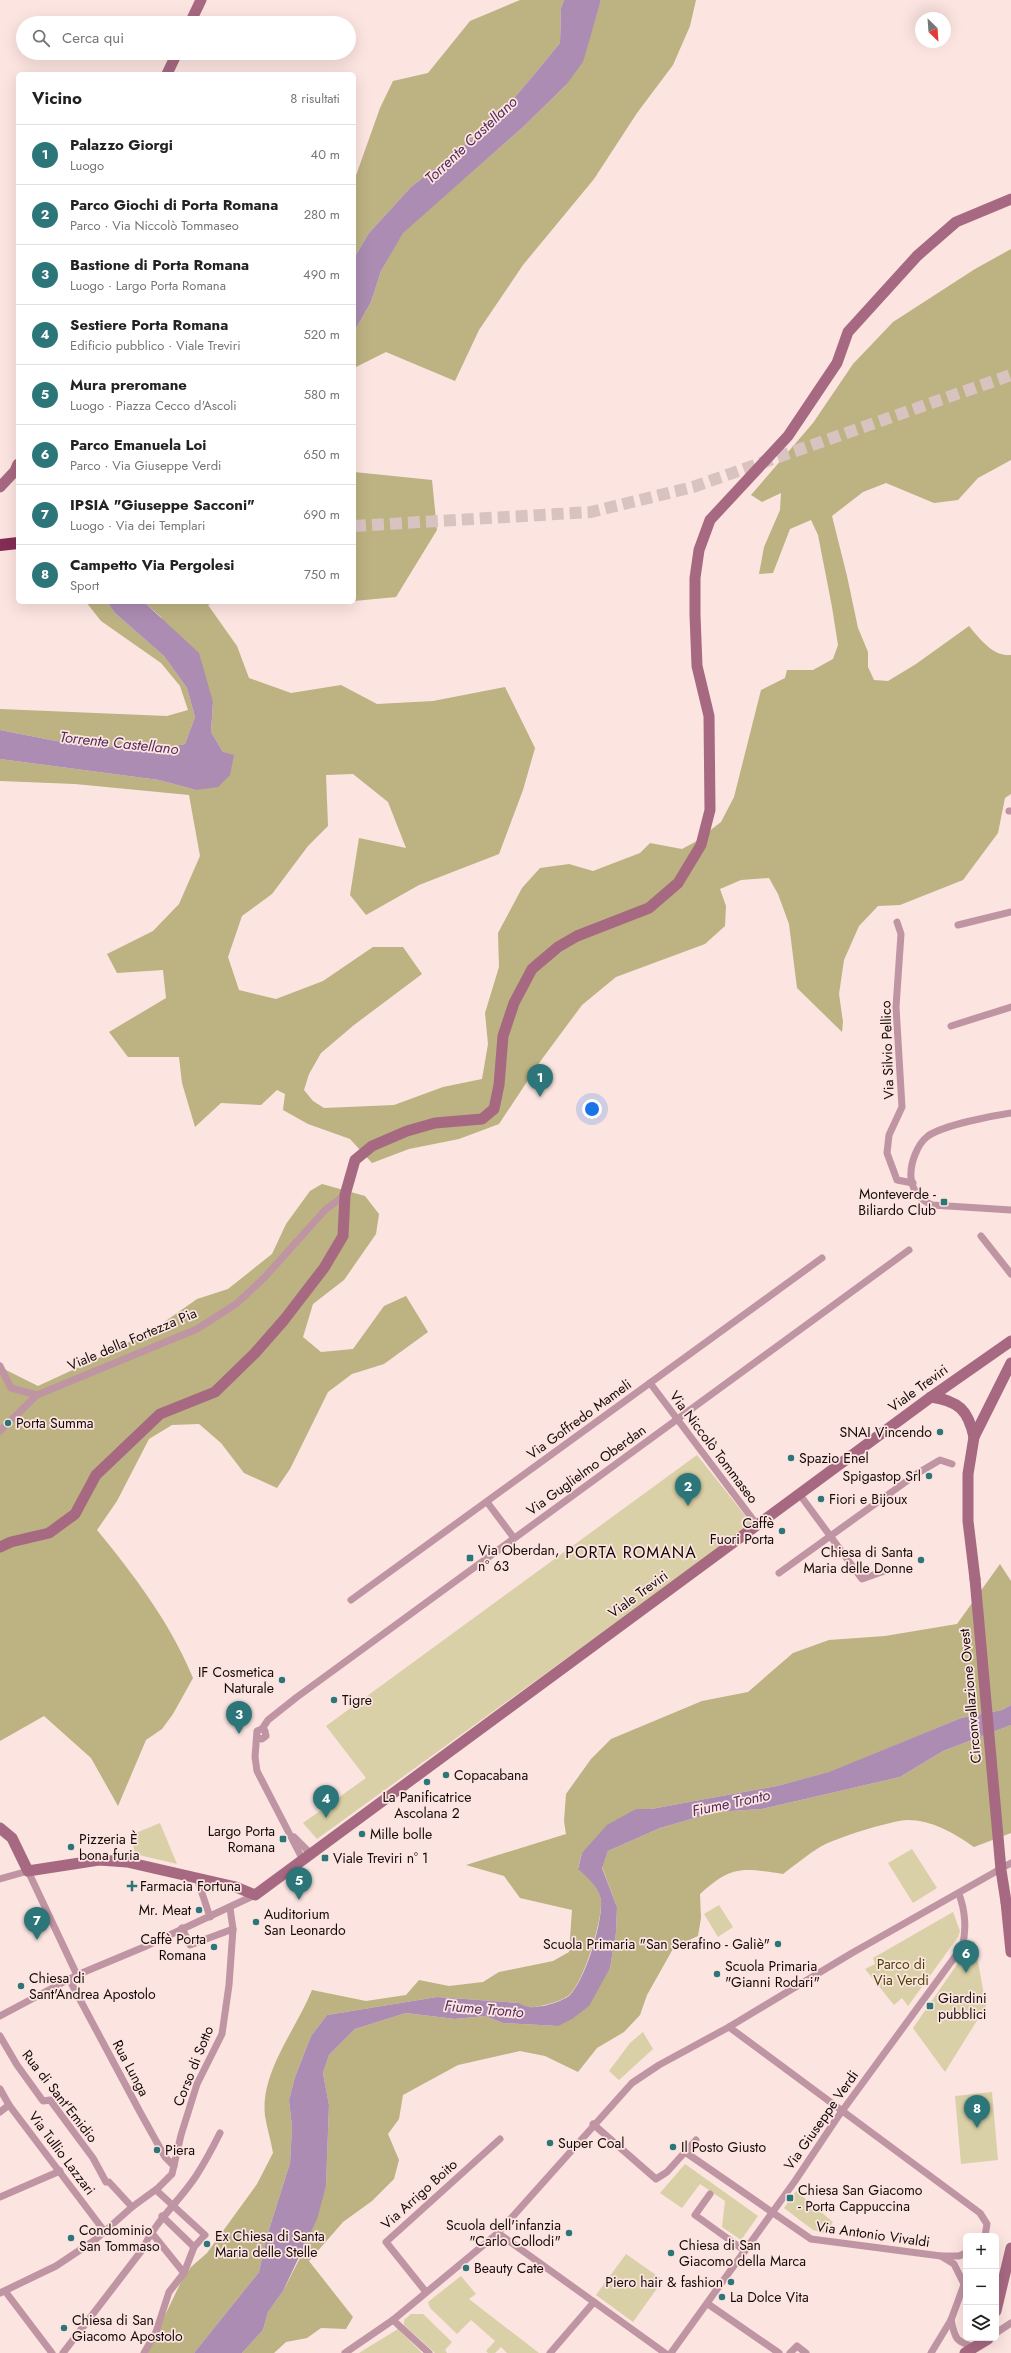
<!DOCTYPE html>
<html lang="it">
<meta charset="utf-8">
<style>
:root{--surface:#fff;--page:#f6f6f6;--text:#222;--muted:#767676;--line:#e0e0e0;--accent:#2c7679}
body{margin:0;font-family:Jost,sans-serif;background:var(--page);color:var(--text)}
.controls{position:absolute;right:12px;bottom:12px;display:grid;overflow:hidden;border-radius:6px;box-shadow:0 4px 16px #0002}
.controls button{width:36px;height:36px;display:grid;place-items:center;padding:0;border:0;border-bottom:1px solid var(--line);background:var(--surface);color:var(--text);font:20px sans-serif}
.compass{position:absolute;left:915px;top:12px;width:36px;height:36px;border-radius:50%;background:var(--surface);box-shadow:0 4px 16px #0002;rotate:155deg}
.you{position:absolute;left:592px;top:1109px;width:14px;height:14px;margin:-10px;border:3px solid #fff;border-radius:50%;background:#1a73e8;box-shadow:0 0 0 6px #1a73e833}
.badge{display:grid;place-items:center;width:26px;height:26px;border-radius:50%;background:var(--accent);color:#fff;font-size:13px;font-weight:700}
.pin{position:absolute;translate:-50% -33px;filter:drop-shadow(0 1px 2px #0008)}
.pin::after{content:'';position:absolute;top:21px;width:14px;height:12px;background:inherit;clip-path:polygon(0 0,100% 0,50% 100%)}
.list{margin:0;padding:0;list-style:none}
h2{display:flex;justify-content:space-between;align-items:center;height:52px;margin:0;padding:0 16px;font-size:17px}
h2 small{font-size:13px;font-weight:400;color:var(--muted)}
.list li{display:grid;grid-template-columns:26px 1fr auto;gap:12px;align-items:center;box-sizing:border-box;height:60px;padding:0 16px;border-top:1px solid var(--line)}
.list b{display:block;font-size:15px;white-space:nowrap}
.list p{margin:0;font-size:13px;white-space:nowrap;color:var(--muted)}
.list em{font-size:13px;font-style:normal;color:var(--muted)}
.icon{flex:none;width:22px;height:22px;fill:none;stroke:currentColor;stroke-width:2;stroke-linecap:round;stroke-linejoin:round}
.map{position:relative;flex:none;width:1011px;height:2353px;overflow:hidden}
.search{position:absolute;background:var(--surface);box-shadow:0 4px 16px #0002;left:16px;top:16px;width:340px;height:44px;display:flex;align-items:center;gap:10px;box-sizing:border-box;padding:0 14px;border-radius:22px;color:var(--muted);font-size:15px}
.panel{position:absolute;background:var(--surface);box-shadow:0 4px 16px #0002;left:16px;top:72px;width:340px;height:532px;border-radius:6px}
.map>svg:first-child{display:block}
.green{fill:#d9d0a7}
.forest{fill:#bcb282}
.water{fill:#ac8cb2}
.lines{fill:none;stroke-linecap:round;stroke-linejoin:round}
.highway-tunnel{stroke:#d9c3c0;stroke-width:12;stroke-dasharray:12 6;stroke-linecap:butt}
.street{stroke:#bf94a3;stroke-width:7}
.secondary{stroke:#a76981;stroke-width:11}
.highway{stroke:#832d54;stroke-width:12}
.secondary-bridge{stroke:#a76981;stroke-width:11}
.poi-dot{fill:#2c7679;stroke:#fce4e0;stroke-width:1.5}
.labels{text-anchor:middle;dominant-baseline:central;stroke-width:3.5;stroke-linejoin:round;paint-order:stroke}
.street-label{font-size:14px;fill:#140a09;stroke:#fce4e0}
.poi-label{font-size:14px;fill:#140a09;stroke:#fce4e0;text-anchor:start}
.park-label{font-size:14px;fill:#4a3e00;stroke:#fce4e0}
.water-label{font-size:15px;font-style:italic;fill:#542b5c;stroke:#fce4e0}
.quarter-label{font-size:16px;letter-spacing:1px;fill:#140a09;stroke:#fce4e0}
</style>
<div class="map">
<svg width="1011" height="2353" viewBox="0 0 1011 2353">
<rect width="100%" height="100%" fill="#fce4e0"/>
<g class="green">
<path d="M697,1455L752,1524L317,1839L303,1823L366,1778L326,1726Z"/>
<path d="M160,1823L177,1864L135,1854L131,1835Z"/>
<path d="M912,1849L937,1888L913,1903L888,1863Z"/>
<path d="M719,1905L733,1927L718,1937L704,1914Z"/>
<path d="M953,1912L960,1931L958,1937L908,2006L902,1998L894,2005L865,1969L875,1964L873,1958Z"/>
<path d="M974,1940L986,2006L945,2072L913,2028Z"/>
<path d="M643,2032L653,2049L619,2080L609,2071L630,2043Z"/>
<path d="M992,2092L998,2160L961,2164L955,2096Z"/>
<path d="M685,2164L758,2216L741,2240L722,2227L725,2201L700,2184L682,2208L660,2193Z"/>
<path d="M796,2191L833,2222L825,2233L813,2230L784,2208Z"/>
<path d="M626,2254L663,2280L633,2322L596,2295Z"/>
<path d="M461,2276L476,2294L469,2299L539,2353H507L501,2347L495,2353H488L486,2351L495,2341L471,2320L457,2334L430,2308L428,2302Z"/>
<path d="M411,2314H423L452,2342L445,2350L447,2353H435L404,2325V2320Z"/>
<path d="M398,2329L422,2353H359Z"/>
</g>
<g class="forest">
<path d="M520,0H564L561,8L560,43L532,77L493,123L411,187L369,233L354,258V181L380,108L393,81L428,73L470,21Z"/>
<path d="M601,0H696L690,26L673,65L637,113L594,179L523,265L479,330L455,381L386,352L354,368V332L371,302L381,271L402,233L522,128L566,85L593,26Z"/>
<path d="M1011,249V460L978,478L958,500L934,503L886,483L863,492L832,516L847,576L858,628L868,652V667L874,680L888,681L916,664L969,626C979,638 993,657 1011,655V794L1005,798L998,833L963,880L900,905L878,906L859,926L844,960L839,994L843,1022L842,1032L797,988L789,924L778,894L769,878L741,880L720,889L726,906L725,926L705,944L616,977L582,1005L542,1059L499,1124L459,1139L409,1149L372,1163L350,1139L308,1124L283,1110L285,1094L277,1090L261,1105L221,1103L195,1127L182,1083L179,1057H128L109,1032L166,998L163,970L117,973L107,954L153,931L179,904L200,856L189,795L75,784L0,781V759L159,780L196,790L223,752L211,732L213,702L161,617L144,602H216L208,605L237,646L249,678L291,693L341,685L377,704L433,701L505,687L535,748L523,790L499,854L419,885L366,915L350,895L359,838L406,848L388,802L353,774L326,775L328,826L308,846L272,894L242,916L228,957L239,990L276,999L323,981L373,947H403L422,974L354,1025L321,1053L309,1074L304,1090L313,1101L324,1108L394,1105L443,1087L482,1079L488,1044L485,1013L499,967L498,933L522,888L540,868L569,864L593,871L640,853L650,843L682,849L695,842L721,822L734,797L761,690L785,678L787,670H813L833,659L838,645L832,607L818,535L811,520L790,529L773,573L759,574L764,547L780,510L781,493L762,502L751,495L813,423L853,364L893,322L975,269Z"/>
<path d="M354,472L432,480L437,530L396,597L354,601Z"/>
<path d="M86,602H107L115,613L164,656L187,688L195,717L185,744L152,751L56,741L0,730V709L167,716L188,710L180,686L161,663L101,621Z"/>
<path d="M322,1184L365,1196L379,1214L376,1234L344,1280L313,1304L303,1337L321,1352L353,1349L384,1306L406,1296L428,1332L384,1364L352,1374L328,1392L290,1469L277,1488L244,1473L221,1443L199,1424L172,1425L149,1439L117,1501L97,1530C134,1575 171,1624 193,1678L173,1714L162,1729L146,1740L118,1806L91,1758L44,1716L0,1741V1367L38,1386L107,1354L160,1325L197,1299L228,1289L272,1254L286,1224L310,1191Z"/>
<path d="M1000,1564L1011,1581V1705L1002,1710L961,1718L830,1772L777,1786L651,1809H636L582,1853L578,1868C587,1877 599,1886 601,1900C603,1919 583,1986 568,1996C556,2004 540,2006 527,2008L519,2003L437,1997L327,2015L311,2036L295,2077L289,2100L292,2127L290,2163L267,2236L259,2272L194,2353H143L157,2332L180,2284L191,2267L207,2253L257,2184L273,2153C271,2141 267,2128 265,2116C260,2072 296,2030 312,1990L366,2001L406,1995L419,1980L449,1986L483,1982L499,1972L553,1961L569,1952L572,1910L520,1898L504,1876L466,1865L566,1834L564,1821L566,1794L591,1759L611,1739L702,1701L748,1692L793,1653L829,1640L885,1636L957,1624Z"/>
<path d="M1011,1725V1833L974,1847C954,1833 932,1820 907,1820C890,1821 835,1838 820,1847C807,1855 795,1865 783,1874C742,1868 732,1865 700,1894L701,1918L698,1936L674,1947L647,1995L640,2015L624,2032L597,2048L578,2072L545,2056L520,2051L458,2065L403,2095L399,2119L388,2134L399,2160L394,2179L372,2201L343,2222L309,2261L353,2317L346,2329L321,2328L307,2338L286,2342L274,2353H242L263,2330L268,2312L283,2291L301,2256L326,2186L329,2105L323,2073L329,2055L355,2029L406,2013L455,2019L485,2016L503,2023L558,2026L610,1968L616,1933L617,1907L602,1867L608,1851L660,1828L716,1812L762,1809L900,1777L943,1751Z"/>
</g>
<g class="water">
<path d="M564,0H601L583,62L566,85L522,128L403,233L381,271L371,302L354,332V258L369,233L411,187L493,123L532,77L560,43L561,8Z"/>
<path d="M107,602H144L199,653L213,702L211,732L223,752L234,755L230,775L218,787L196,790L159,780L0,759V730L56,741L152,751L185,744L195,717L187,688L164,656L115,613Z"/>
<path d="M1011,1705V1725L943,1751L900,1777L762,1809L716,1812L660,1828L608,1851L602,1868L617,1907L616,1933L610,1968L589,2006L572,2019L558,2026L503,2023L485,2016L455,2019L406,2013L355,2029L329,2055L323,2073L329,2105L326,2186L317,2219L283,2291L268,2312L263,2330L242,2353H194L259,2272L267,2236L290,2163L292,2127L289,2100L295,2077L311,2036L327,2015L437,1997L519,2003C528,2009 533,2007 543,2006C549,2005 564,2000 569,1996C585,1981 603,1922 601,1900C599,1887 587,1877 578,1869L582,1853L607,1825L636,1809H651L777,1786L829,1772L961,1718L1002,1710Z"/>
</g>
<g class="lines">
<path class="highway-tunnel" d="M354,526L591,512L693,487L1011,375"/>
<g class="street">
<path d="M1009,811H1011"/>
<path d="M897,922L901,934L896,1007L902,1107L889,1135L887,1153L897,1180L913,1183"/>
<path d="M958,925L1011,912"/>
<path d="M951,1026L1011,1007"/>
<path d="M1011,1113C991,1116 944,1125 928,1136C917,1144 910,1164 911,1177C912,1191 921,1200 932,1205L1011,1210"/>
<path d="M981,1236L1011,1274"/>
<path d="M0,1366L11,1388L37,1395L197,1329L236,1304L264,1278L326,1209L345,1195"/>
<path d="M650,1383L758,1526"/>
<path d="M0,1431L37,1395"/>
<path d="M800,1495L862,1579L890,1569"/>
<path d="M487,1502L514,1538"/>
<path d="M779,1573L918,1473L940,1460L952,1464"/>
<path d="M351,1600L822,1258"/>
<path d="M258,1738L262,1739L266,1736L265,1731L262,1729"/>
<path d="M294,1837L311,1854"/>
<path d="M303,1860L257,1771L255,1757L257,1731L262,1729L268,1720L297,1697L909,1250"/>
<path d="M197,1878L210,1917"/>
<path d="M0,1879L28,1871L77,1975"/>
<path d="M182,1928L190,1945L233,1929"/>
<path d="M69,1979L140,2112L165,2157L174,2166"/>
<path d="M0,2016L77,1975L144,1947L255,1895"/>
<path d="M729,2027L980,2213L987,2224L985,2236"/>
<path d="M0,2036L17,2065L43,2101L50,2100L93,2158L106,2182H109L132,2207"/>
<path d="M0,2089L9,2105L105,2232"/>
<path d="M0,2112L9,2105"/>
<path d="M593,2124L656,2179L667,2172L685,2152L811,2239L941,2256L954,2264L964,2284"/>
<path d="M685,2152L696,2140"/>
<path d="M710,2194L695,2215L745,2251"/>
<path d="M0,2197L60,2171"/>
<path d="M162,2216L194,2247"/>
<path d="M151,2232L184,2273"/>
<path d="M498,2233L665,2353"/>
<path d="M941,2256H959L966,2253"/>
<path d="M5,2291L52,2353"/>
<path d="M426,2292L386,2242L500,2139"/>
<path d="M0,2293L56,2266L95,2240L132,2207L158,2188L172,2174L181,2135L197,2084L222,2034L229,1985L233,1929L230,1908"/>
<path d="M708,2304L779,2353"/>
<path d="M393,2320L429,2353"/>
<path d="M951,2320C955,2339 956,2342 975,2347"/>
<path d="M996,2333L1011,2323"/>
<path d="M63,2353L142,2250C156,2220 179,2202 196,2176C205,2162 213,2147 220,2133"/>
<path d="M144,2353L156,2332L169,2292L184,2273L194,2247L205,2235L156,2190"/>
<path d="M345,2353L393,2320L498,2233L632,2083L659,2065L729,2027L852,1953L1011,1863"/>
<path d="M550,2353L594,2302"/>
<path d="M671,2353L795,2181L837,2118L962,1947C967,1930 965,1910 959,1894"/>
<path d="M790,2353L797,2346L806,2353"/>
<path d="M931,2353L951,2320L965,2282"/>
</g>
<g class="secondary">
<path d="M190,23L201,0"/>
<path d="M167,74L177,53"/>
<path d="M0,487L15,471L18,464"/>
<path d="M931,1397C959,1401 968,1410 974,1437"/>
<path d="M0,1547L11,1542L49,1533L75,1514L96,1475L160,1414L215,1392L255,1353L284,1320L324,1268L343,1236L345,1195L355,1160L372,1146L407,1131L435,1123L482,1119L494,1109L499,1085L503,1036L514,1003L532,969L558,947L577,936L649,908L678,883L701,845L710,810L709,716L697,666L695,615V578L699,550L710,520L788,436L837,363L848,332L917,256L956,222L1011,199"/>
<path d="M975,1579L968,1521V1474L974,1437L1011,1363"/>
<path d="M0,1828L12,1838L28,1871L99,1860L127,1862L236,1887L255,1895L931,1397L1011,1341"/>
<path d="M1006,1902L1011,1952"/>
<path d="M996,2311L1011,2248"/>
<path d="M965,2353L988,2339"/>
</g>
<path class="highway" d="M0,545L18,543"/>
<path class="secondary-bridge" d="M975,1579L1001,1870L1006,1902"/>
</g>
<g class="poi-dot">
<rect x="940" y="1198" width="8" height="8" rx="2"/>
<circle cx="8" cy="1423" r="4"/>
<circle cx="940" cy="1432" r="4"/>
<circle cx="791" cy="1458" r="4"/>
<circle cx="929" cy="1476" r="4"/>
<circle cx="821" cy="1499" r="4"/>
<circle cx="782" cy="1531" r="4"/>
<rect x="466" y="1554" width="8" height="8" rx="2"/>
<circle cx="921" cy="1560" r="4"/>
<circle cx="282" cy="1680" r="4"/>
<circle cx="334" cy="1700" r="4"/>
<circle cx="446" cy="1775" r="4"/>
<circle cx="427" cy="1782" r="4"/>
<circle cx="362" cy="1834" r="4"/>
<rect x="279" y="1835" width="8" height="8" rx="2"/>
<circle cx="71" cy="1847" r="4"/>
<rect x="321" y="1854" width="8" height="8" rx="2"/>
<path d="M130 1880h4v4h4v4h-4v4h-4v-4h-4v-4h4z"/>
<circle cx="199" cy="1910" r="4"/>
<circle cx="256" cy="1922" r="4"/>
<circle cx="778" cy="1944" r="4"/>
<circle cx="214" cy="1947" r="4"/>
<circle cx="717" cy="1974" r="4"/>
<circle cx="21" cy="1986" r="4"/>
<rect x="926" y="2002" width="8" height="8" rx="2"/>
<circle cx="550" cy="2143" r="4"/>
<circle cx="673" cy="2147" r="4"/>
<circle cx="157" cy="2150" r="4"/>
<rect x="786" y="2194" width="8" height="8" rx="2"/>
<circle cx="569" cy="2233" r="4"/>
<circle cx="71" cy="2238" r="4"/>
<circle cx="207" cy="2244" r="4"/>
<circle cx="671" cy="2253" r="4"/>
<circle cx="466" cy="2268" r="4"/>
<circle cx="731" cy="2282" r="4"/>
<circle cx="722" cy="2297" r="4"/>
<circle cx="64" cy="2328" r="4"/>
</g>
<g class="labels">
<g class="street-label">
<text transform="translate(887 1050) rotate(-92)">Via Silvio Pellico</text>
<text transform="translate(132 1339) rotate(-23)">Viale della Fortezza Pia</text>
<text transform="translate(918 1388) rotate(-36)">Viale Treviri</text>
<text transform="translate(579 1419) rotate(-36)">Via Goffredo Mameli</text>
<text transform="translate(714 1447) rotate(53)">Via Niccolò Tommaseo</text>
<text transform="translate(586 1470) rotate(-36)">Via Guglielmo Oberdan</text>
<text transform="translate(638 1594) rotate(-36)">Viale Treviri</text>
<text transform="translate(970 1696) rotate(-95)">Circonvallazione Ovest</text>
<text transform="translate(193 2066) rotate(-68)">Corso di Sotto</text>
<text transform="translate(131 2068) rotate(62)">Rua Lunga</text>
<text transform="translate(60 2096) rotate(52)">Rua di Sant'Emidio</text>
<text transform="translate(821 2120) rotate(-55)">Via Giuseppe Verdi</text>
<text transform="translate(62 2153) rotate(53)">Via Tullio Lazzari</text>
<text transform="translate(419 2194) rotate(-42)">Via Arrigo Boito</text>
<text transform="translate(873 2234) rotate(8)">Via Antonio Vivaldi</text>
</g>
<g class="poi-label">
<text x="936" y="1194" text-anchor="end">Monteverde -<tspan x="936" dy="16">Biliardo Club</tspan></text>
<text x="16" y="1423">Porta Summa</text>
<text x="932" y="1432" text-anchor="end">SNAI Vincendo</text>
<text x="799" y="1458">Spazio Enel</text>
<text x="921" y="1476" text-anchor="end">Spigastop Srl</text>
<text x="829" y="1499">Fiori e Bijoux</text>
<text x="774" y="1523" text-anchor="end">Caffè<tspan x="774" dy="16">Fuori Porta</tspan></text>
<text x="478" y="1550">Via Oberdan,<tspan x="478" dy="16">n° 63</tspan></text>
<text x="913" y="1552" text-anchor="end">Chiesa di Santa<tspan x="913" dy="16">Maria delle Donne</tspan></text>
<text x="274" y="1672" text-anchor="end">IF Cosmetica<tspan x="274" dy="16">Naturale</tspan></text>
<text x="342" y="1700">Tigre</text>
<text x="454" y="1775">Copacabana</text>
<text x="427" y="1797" text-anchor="middle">La Panificatrice<tspan x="427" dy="16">Ascolana 2</tspan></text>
<text x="275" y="1831" text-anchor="end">Largo Porta<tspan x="275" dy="16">Romana</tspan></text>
<text x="370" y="1834">Mille bolle</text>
<text x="79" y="1839">Pizzeria È<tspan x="79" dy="16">bona furia</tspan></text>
<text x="333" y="1858">Viale Treviri n° 1</text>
<text x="140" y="1886">Farmacia Fortuna</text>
<text x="191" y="1910" text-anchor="end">Mr. Meat</text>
<text x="264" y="1914">Auditorium<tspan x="264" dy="16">San Leonardo</tspan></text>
<text x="206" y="1939" text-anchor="end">Caffè Porta<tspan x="206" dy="16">Romana</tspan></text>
<text x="770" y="1944" text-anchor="end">Scuola Primaria "San Serafino - Galiè"</text>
<text x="725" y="1966">Scuola Primaria<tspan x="725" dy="16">"Gianni Rodari"</tspan></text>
<text x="29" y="1978">Chiesa di<tspan x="29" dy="16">Sant'Andrea Apostolo</tspan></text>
<text x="938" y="1998">Giardini<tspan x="938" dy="16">pubblici</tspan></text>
<text x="558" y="2143">Super Coal</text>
<text x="681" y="2147">Il Posto Giusto</text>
<text x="165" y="2150">Piera</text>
<text x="798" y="2190">Chiesa San Giacomo<tspan x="798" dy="16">- Porta Cappuccina</tspan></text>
<text x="561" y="2225" text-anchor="end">Scuola dell'infanzia<tspan x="561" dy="16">"Carlo Collodi"</tspan></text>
<text x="79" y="2230">Condominio<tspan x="79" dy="16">San Tommaso</tspan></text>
<text x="215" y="2236">Ex Chiesa di Santa<tspan x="215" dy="16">Maria delle Stelle</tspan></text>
<text x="679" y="2245">Chiesa di San<tspan x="679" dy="16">Giacomo della Marca</tspan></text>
<text x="474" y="2268">Beauty Cate</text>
<text x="723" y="2282" text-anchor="end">Piero hair &amp; fashion</text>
<text x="730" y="2297">La Dolce Vita</text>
<text x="72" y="2320">Chiesa di San<tspan x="72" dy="16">Giacomo Apostolo</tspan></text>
</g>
<g class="park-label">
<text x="901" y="1964">Parco di<tspan x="901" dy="16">Via Verdi</tspan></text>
</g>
<g class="water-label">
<text transform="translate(471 140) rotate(-43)">Torrente Castellano</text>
<text transform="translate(119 743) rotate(6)">Torrente Castellano</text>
<text transform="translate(731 1803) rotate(-12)">Fiume Tronto</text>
<text transform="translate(484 2009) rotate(5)">Fiume Tronto</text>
</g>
<g class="quarter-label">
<text x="631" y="1552">PORTA ROMANA</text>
</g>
</g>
</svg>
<div class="controls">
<button>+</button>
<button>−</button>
<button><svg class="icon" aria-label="layers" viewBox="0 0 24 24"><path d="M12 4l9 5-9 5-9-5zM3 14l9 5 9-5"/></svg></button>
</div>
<svg class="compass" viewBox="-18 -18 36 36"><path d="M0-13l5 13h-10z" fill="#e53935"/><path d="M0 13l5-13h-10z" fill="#767676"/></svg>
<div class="you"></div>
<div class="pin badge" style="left:540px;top:1097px">1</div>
<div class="pin badge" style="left:688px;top:1506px">2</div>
<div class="pin badge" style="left:239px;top:1734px">3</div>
<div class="pin badge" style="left:326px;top:1818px">4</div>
<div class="pin badge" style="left:299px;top:1900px">5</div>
<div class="pin badge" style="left:966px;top:1973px">6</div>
<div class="pin badge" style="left:37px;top:1940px">7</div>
<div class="pin badge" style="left:977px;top:2128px">8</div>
<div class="search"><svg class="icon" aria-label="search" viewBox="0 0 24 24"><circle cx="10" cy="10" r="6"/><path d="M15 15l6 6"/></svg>Cerca qui</div>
<section class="panel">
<h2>Vicino<small>8 risultati</small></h2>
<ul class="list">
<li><span class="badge">1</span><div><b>Palazzo Giorgi</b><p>Luogo</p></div><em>40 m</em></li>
<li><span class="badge">2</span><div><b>Parco Giochi di Porta Romana</b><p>Parco · Via Niccolò Tommaseo</p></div><em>280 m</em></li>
<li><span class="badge">3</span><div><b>Bastione di Porta Romana</b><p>Luogo · Largo Porta Romana</p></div><em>490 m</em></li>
<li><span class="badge">4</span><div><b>Sestiere Porta Romana</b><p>Edificio pubblico · Viale Treviri</p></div><em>520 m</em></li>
<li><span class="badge">5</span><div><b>Mura preromane</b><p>Luogo · Piazza Cecco d'Ascoli</p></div><em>580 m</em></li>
<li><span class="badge">6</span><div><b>Parco Emanuela Loi</b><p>Parco · Via Giuseppe Verdi</p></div><em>650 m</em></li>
<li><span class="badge">7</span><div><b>IPSIA &quot;Giuseppe Sacconi&quot;</b><p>Luogo · Via dei Templari</p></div><em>690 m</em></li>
<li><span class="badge">8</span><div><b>Campetto Via Pergolesi</b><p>Sport</p></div><em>750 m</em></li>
</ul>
</section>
</div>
